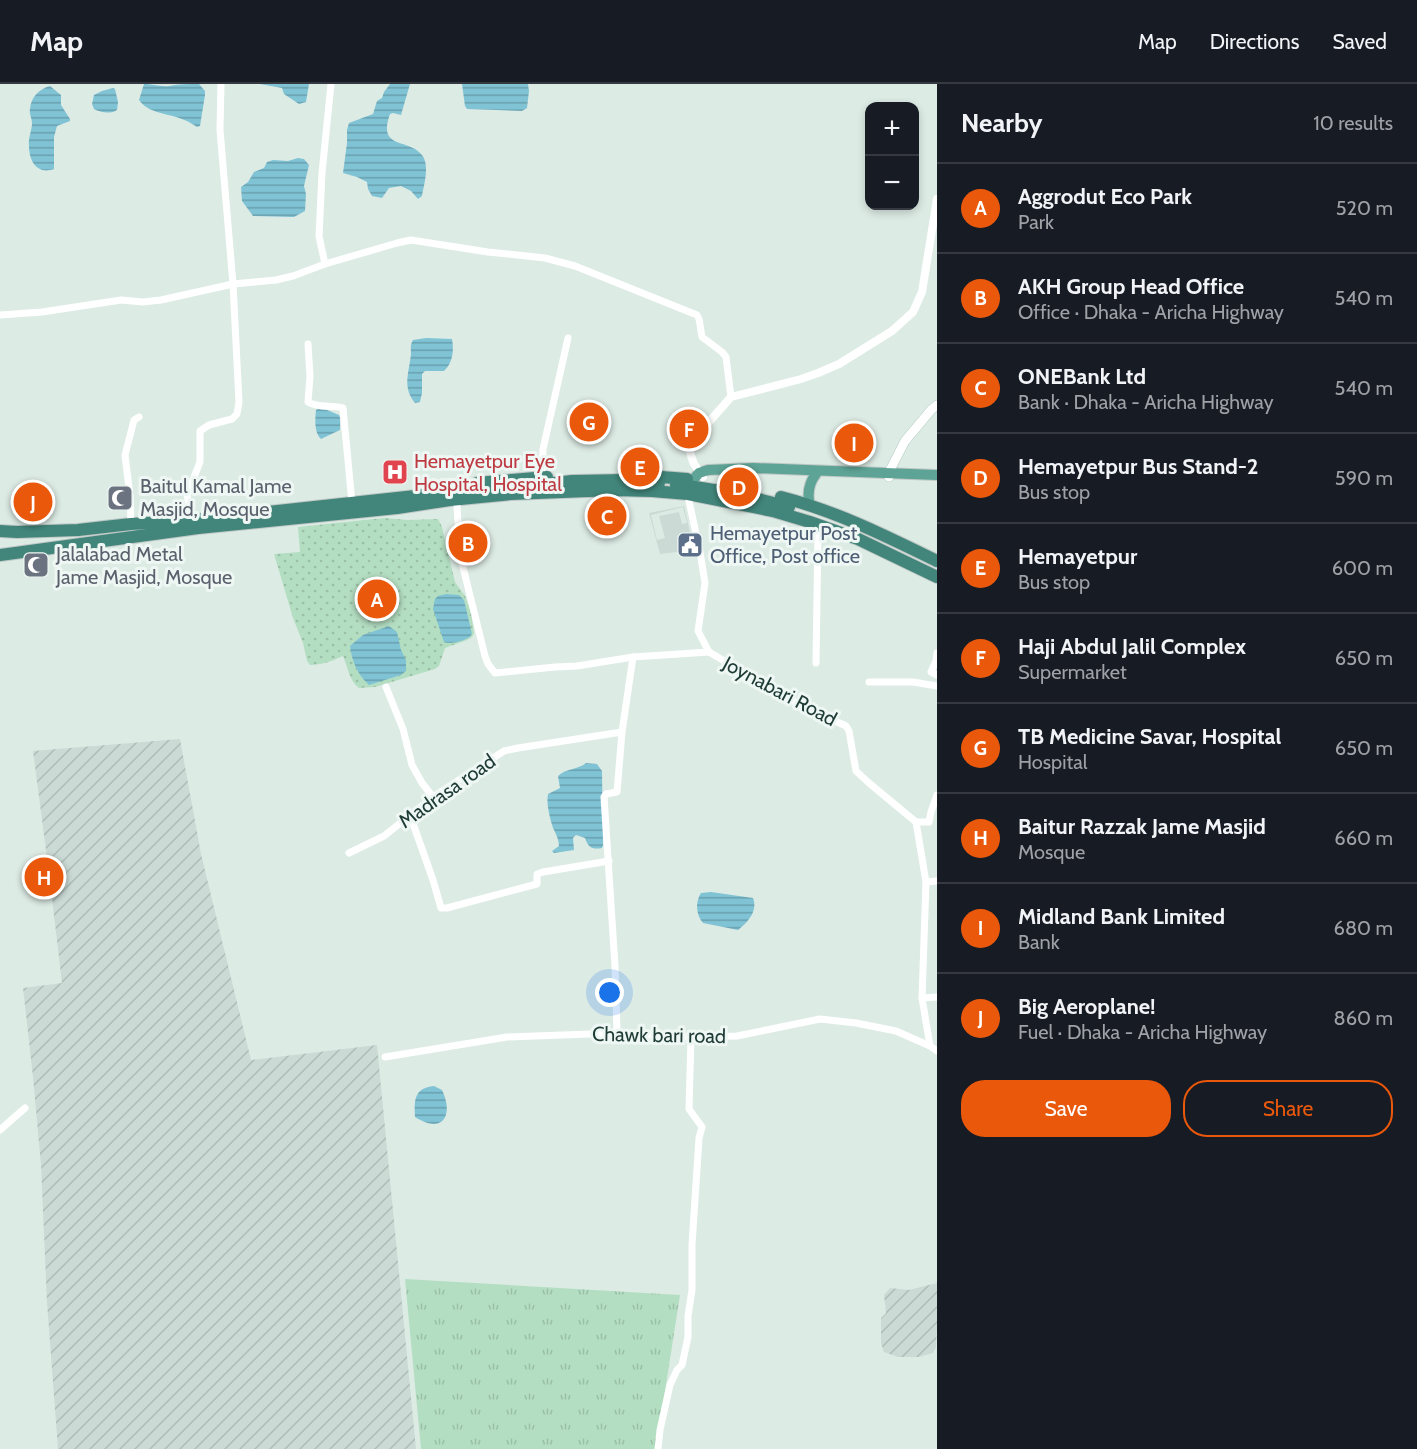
<!DOCTYPE html>
<meta charset="utf-8">
<style>
:root{--surface:#171b24;--page:#242831;--text:#f1f3f6;--muted:#9ea1a6;--line:#363941;--accent:#ea580c}
body{margin:0;font-family:Cabin,sans-serif;background:var(--page);color:var(--text)}
.controls{position:absolute;right:18px;top:18px;display:grid;overflow:hidden;border-radius:12px;box-shadow:0 3px 9px #0003}
.controls button{width:54px;height:54px;display:grid;place-items:center;padding:0;border:0;border-bottom:2px solid var(--line);background:var(--surface);color:var(--text);font:30px sans-serif}
.you{position:absolute;left:610px;top:909px;width:21px;height:21px;margin:-15px;border:4px solid #fff;border-radius:50%;background:#1a73e8;box-shadow:0 0 0 9px #1a73e833}
.badge{display:grid;place-items:center;width:39px;height:39px;border-radius:50%;background:var(--accent);color:#fff;font-size:20px;font-weight:700}
.pin{position:absolute;translate:-50% -50%;border:3px solid #fff;box-shadow:0 2px 6px #0006}
.list{margin:0;padding:0;list-style:none}
h2{display:flex;justify-content:space-between;align-items:center;height:78px;margin:0;padding:0 24px;font-size:26px}
h2 small{font-size:20px;font-weight:400;color:var(--muted)}
.list li{display:grid;grid-template-columns:39px 1fr auto;gap:18px;align-items:center;box-sizing:border-box;height:90px;padding:0 24px;border-top:2px solid var(--line)}
.list b{display:block;font-size:22px;white-space:nowrap}
.list p{margin:0;font-size:20px;white-space:nowrap;color:var(--muted)}
.list em{font-size:20px;font-style:normal;color:var(--muted)}
.actions{display:flex;gap:12px;padding:18px 24px}
.actions a{flex:1;padding:14px 0;border:2px solid var(--accent);border-radius:24px;text-align:center;font-size:21px;color:var(--accent)}
.actions .main{background:var(--accent);color:#fff}
.map{position:relative;flex:none;width:937px;height:1365px;overflow:hidden}
header{display:flex;align-items:center;gap:36px;box-sizing:border-box;height:84px;padding:0 30px;background:var(--surface);border-bottom:2px solid var(--line)}
header strong{font-size:28px}
nav{display:flex;gap:33px;margin-inline-start:auto;font-size:21px}
main{display:flex}
aside{flex:1;background:var(--surface)}
.map>svg:first-child{display:block}
.built{fill:#cbdad5;fill-rule:evenodd}
.industrial{fill:url(#industrial-furrows)}
.grass{fill:url(#grass-tufts)}
.park{fill:url(#park-dots)}
.water{fill:url(#water-rules)}
.lines{fill:none;stroke-linecap:round;stroke-linejoin:round}
.secondary-casing{stroke:#b0cbc3;stroke-width:10}
.primary-casing{stroke:#c0c8c6;stroke-width:12}
.trunk-casing{stroke:#c0c8c6;stroke-width:14}
.minor{stroke:#fff;stroke-width:7}
.tertiary{stroke:#fff;stroke-width:8}
.secondary{stroke:#fff;stroke-width:9}
.primary{stroke:#5ea496;stroke-width:10}
.trunk{stroke:#42867b;stroke-width:12}
.labels{text-anchor:middle;dominant-baseline:central;stroke-width:6;stroke-linejoin:round;paint-order:stroke}
.health-label{font-size:20px;fill:#be3a42;stroke:#eef7f3;text-anchor:start}
.worship-label{font-size:20px;fill:#5b616d;stroke:#eef7f3;text-anchor:start}
.service-label{font-size:20px;fill:#4e5e75;stroke:#eef7f3;text-anchor:start}
.street-label{font-size:20px;fill:#1e3b35;stroke:#eef7f3}
</style>
<header>
<strong>Map</strong>
<nav><a>Map</a><a>Directions</a><a>Saved</a></nav>
</header>
<main>
<div class="map">
<svg width="937" height="1365" viewBox="0 0 937 1365">
<defs>
<pattern id="industrial-furrows" width="10" height="10" patternUnits="userSpaceOnUse" patternTransform="scale(1.5)"><rect width="10" height="10" fill="#cbdad5"/><path d="M-1 1l2-2M0 10L10 0M9 11l2-2" fill="none" stroke="#aebcb7"/></pattern>
<pattern id="grass-tufts" width="24" height="20" patternUnits="userSpaceOnUse" patternTransform="scale(1.5)"><rect width="24" height="20" fill="#b4dec2"/><path d="M3 7l-1-3M5 7V3M7 7l1-3M15 17l-1-3M17 17v-4M19 17l1-3" fill="none" stroke="#9abfa7"/></pattern>
<pattern id="park-dots" width="8" height="8" patternUnits="userSpaceOnUse" patternTransform="scale(1.5)"><rect width="8" height="8" fill="#b4dec2"/><path d="M2 2h.1M6 6h.1" fill="none" stroke="#9abfa7" stroke-width="1.8" stroke-linecap="round"/></pattern>
<pattern id="water-rules" width="6" height="5" patternUnits="userSpaceOnUse" patternTransform="scale(1.5)"><rect width="6" height="5" fill="#80c3d5"/><path d="M0 2.5h6" fill="none" stroke="#68a0ae"/></pattern>
</defs>
<rect width="100%" height="100%" fill="#ddebe5"/>
<path class="built" d="M684,422L694,466L660,470L649,429ZM683,423L687,439L682,440L679,428L659,432L665,454L657,456L651,431Z"/>
<g class="industrial">
<path d="M180,655L201,770L251,976L377,961L416,1365H58L47,1218L41,1081L33,993L23,904L62,899L49,789L33,667Z"/>
<path d="M937,1199V1244L936,1263L933,1269L919,1273H898L884,1268L881,1259V1234L886,1229L884,1211L890,1204L909,1206Z"/>
</g>
<path class="grass" d="M405,1195L680,1211L656,1365H421Z"/>
<path class="park" d="M384,434L408,436L438,435L442,443L455,498L465,512L471,528L474,549L472,553L467,556L445,564L439,582L435,585L375,603L359,604C349,597 348,583 343,572C332,577 322,581 310,581L307,577L303,559L293,534L274,470L300,468L298,443Z"/>
<g class="water">
<path d="M144,0C151,0 162,3 169,2C179,0 189,0 199,0L205,7V11L200,42L197,43C191,39 186,36 179,34C165,29 148,29 139,16Z"/>
<path d="M260,0H309L306,18L299,20L284,10L282,4Z"/>
<path d="M390,0H410L401,31L393,29L390,30C377,66 409,54 422,71C430,81 424,101 422,112L418,115L411,107L401,102L389,104L382,114L372,112L368,105L367,98L357,93L343,89L347,59V46L349,39L373,30L377,17L382,14L384,8Z"/>
<path d="M462,0H528L529,7L527,24L522,27L467,25L465,22Z"/>
<path d="M50,2L61,11V21L70,35V37L57,42L54,53V85C37,91 29,77 29,62C28,54 32,46 32,39C32,34 29,30 30,25C31,13 39,5 50,2Z"/>
<path d="M113,4L115,5L118,18L117,26C111,30 101,29 94,25L92,20L94,11L102,7Z"/>
<path d="M298,74L304,75L309,81L304,102L306,110L305,127L294,133L253,132L242,117L241,103L248,98L254,88L264,84L267,78L273,76L288,77Z"/>
<path d="M426,254L452,255C454,266 453,279 444,287H425L422,290V309L420,318L415,319C402,303 409,289 411,270C411,264 410,261 413,256Z"/>
<path d="M318,325L327,326L339,331L340,334V346L321,355C314,349 315,335 316,326Z"/>
<path d="M446,510L459,511L464,516L472,550C469,556 451,561 444,558L433,525L435,515L438,512Z"/>
<path d="M389,542L397,548L401,566L406,576V587L401,591L369,601C357,590 352,577 350,562L363,551Z"/>
<path d="M586,679L597,680L602,687L603,761L602,764C592,766 588,763 585,754L576,751L573,754L574,766L554,769L552,767L559,762C559,756 556,750 553,744C550,734 546,720 548,710L560,704L558,692C566,684 578,686 586,679Z"/>
<path d="M711,808L753,814C758,827 748,838 738,846L703,839C696,831 695,818 701,809Z"/>
<path d="M434,1002L442,1006C454,1031 443,1051 415,1033C414,1016 414,1004 434,1002Z"/>
</g>
<g class="lines">
<g class="secondary-casing">
<path id="secondary" d="M889,393V388L905,357L931,326L937,321"/>
</g>
<g class="primary-casing">
<g id="primary">
<path d="M693,396L699,389L708,386L753,384L937,391"/>
<path d="M810,422C807,410 808,400 816,390"/>
</g>
</g>
<g class="trunk-casing">
<g id="trunk">
<path d="M648,392L687,395"/>
<path d="M477,399L547,393"/>
<path d="M536,401L572,397L625,396L659,399"/>
<path d="M676,401C715,404 752,413 789,423"/>
<path d="M781,413C836,427 886,452 937,477"/>
<path d="M0,447L17,448L78,446L131,440L185,437L489,404"/>
<path d="M0,471L198,444L397,424L450,416L511,410L614,406L652,407L688,410L773,427L810,438L858,455L937,493"/>
</g>
</g>
<g class="minor">
<path d="M325,180L319,152L322,89L331,0"/>
<path d="M0,231L42,228L121,216L143,218L161,216L233,200L276,196L293,192L325,180L397,159L411,156L488,168L545,174L575,182L697,231L699,235L702,253L722,268L726,273L731,313"/>
<path d="M308,260L310,292L308,318C317,324 332,321 343,324L352,419"/>
<path d="M542,394L543,365L568,254"/>
<path d="M689,417L700,468L705,499L698,547L709,568L789,615L846,642L849,647L856,687L869,699L916,738"/>
<path d="M457,422L460,471L485,572L488,580L495,589L555,583L577,582L633,573L709,568"/>
<path d="M192,436L187,411L200,378V347L209,341L232,335L237,330L239,318L233,200L220,46L221,0"/>
<path d="M131,440L130,412L125,371L134,336L139,333"/>
<path d="M937,569L936,577L931,588L937,591"/>
<path d="M816,579L818,447"/>
<path d="M869,598H913L937,602"/>
<path d="M386,603L403,645L412,681L422,699L433,713"/>
<path d="M410,731L433,796L441,824H447L537,800V790L543,788L609,777"/>
<path d="M916,738L926,798L922,914L930,962"/>
<path d="M916,738H929L931,728L937,711"/>
<path d="M349,769L384,752L433,713L504,667L518,664L622,648"/>
<path d="M926,798L937,797"/>
<path d="M922,914L937,913"/>
<path d="M617,949L615,882L604,713L606,710L617,708L622,648L633,573"/>
<path d="M385,973L507,953L617,949L691,953L737,952L820,935L856,939L896,947L930,962L937,967"/>
<path d="M0,1046L25,1024"/>
<path d="M658,1365L660,1346L670,1301L677,1286L682,1281L688,1253V1232L692,1206V1161L699,1054L702,1043L689,1025L691,953"/>
</g>
<path class="tertiary" d="M703,393L694,380L691,372L690,365L694,355L731,313L801,295L818,289L839,280L892,247L913,228L922,208L937,115"/>
<use href="#secondary" class="secondary"/>
<use href="#primary" class="primary"/>
<use href="#trunk" class="trunk"/>
</g>
<defs>
<g id="hospital-square" transform="scale(1.35)"><rect x="-9" y="-9" width="18" height="18" rx="4" fill="#e0444e" stroke="#eef7f3"/><path d="M-5-5h3v3.5h4V-5h3V5h-3V1.5h-4V5h-3Z" fill="#fff"/></g>
<g id="mosque-square" transform="scale(1.35)"><rect x="-9" y="-9" width="18" height="18" rx="4" fill="#6b7280" stroke="#eef7f3"/><path d="M3.5-4.9A6 6 0 1 0 3.5 4.9A5 5 0 1 1 3.5-4.9Z" fill="#fff"/></g>
<g id="civic-square" transform="scale(1.35)"><rect x="-9" y="-9" width="18" height="18" rx="4" fill="#5c6f8a" stroke="#eef7f3"/><path d="M-.6-6.5H3V-4.5H.6V-3L4-1V1h2V6H-6V1h2V-1L-.6-3ZM-1.2 2.5V6h2.4V2.5Z" fill="#fff"/></g>
</defs>
<g fill-rule="evenodd">
<use href="#hospital-square" x="395" y="388"/>
<use href="#mosque-square" x="120" y="414"/>
<use href="#civic-square" x="690" y="461"/>
<use href="#mosque-square" x="36" y="481"/>
</g>
<g class="labels">
<g class="health-label">
<text x="414" y="377">Hemayetpur Eye<tspan x="414" dy="23">Hospital, Hospital</tspan></text>
</g>
<g class="worship-label">
<text x="140" y="402">Baitul Kamal Jame<tspan x="140" dy="23">Masjid, Mosque</tspan></text>
<text x="56" y="470">Jalalabad Metal<tspan x="56" dy="23">Jame Masjid, Mosque</tspan></text>
</g>
<g class="service-label">
<text x="710" y="449">Hemayetpur Post<tspan x="710" dy="23">Office, Post office</tspan></text>
</g>
<g class="street-label">
<text transform="translate(780 607) rotate(28)">Joynabari Road</text>
<text transform="translate(447 707) rotate(-35)">Madrasa road</text>
<text transform="translate(659 951) rotate(1)">Chawk bari road</text>
</g>
</g>
</svg>
<div class="controls">
<button>+</button>
<button>−</button>
</div>
<div class="you"></div>
<div class="pin badge" style="left:377px;top:515px">A</div>
<div class="pin badge" style="left:468px;top:459px">B</div>
<div class="pin badge" style="left:607px;top:432px">C</div>
<div class="pin badge" style="left:739px;top:403px">D</div>
<div class="pin badge" style="left:640px;top:383px">E</div>
<div class="pin badge" style="left:689px;top:345px">F</div>
<div class="pin badge" style="left:589px;top:338px">G</div>
<div class="pin badge" style="left:44px;top:793px">H</div>
<div class="pin badge" style="left:854px;top:359px">I</div>
<div class="pin badge" style="left:33px;top:418px">J</div>
</div>
<aside>
<h2>Nearby<small>10 results</small></h2>
<ul class="list">
<li><span class="badge">A</span><div><b>Aggrodut Eco Park</b><p>Park</p></div><em>520 m</em></li>
<li><span class="badge">B</span><div><b>AKH Group Head Office</b><p>Office · Dhaka - Aricha Highway</p></div><em>540 m</em></li>
<li><span class="badge">C</span><div><b>ONEBank Ltd</b><p>Bank · Dhaka - Aricha Highway</p></div><em>540 m</em></li>
<li><span class="badge">D</span><div><b>Hemayetpur Bus Stand-2</b><p>Bus stop</p></div><em>590 m</em></li>
<li><span class="badge">E</span><div><b>Hemayetpur</b><p>Bus stop</p></div><em>600 m</em></li>
<li><span class="badge">F</span><div><b>Haji Abdul Jalil Complex</b><p>Supermarket</p></div><em>650 m</em></li>
<li><span class="badge">G</span><div><b>TB Medicine Savar, Hospital</b><p>Hospital</p></div><em>650 m</em></li>
<li><span class="badge">H</span><div><b>Baitur Razzak Jame Masjid</b><p>Mosque</p></div><em>660 m</em></li>
<li><span class="badge">I</span><div><b>Midland Bank Limited</b><p>Bank</p></div><em>680 m</em></li>
<li><span class="badge">J</span><div><b>Big Aeroplane!</b><p>Fuel · Dhaka - Aricha Highway</p></div><em>860 m</em></li>
</ul>
<div class="actions"><a class="main">Save</a><a>Share</a></div>
</aside>
</main>
